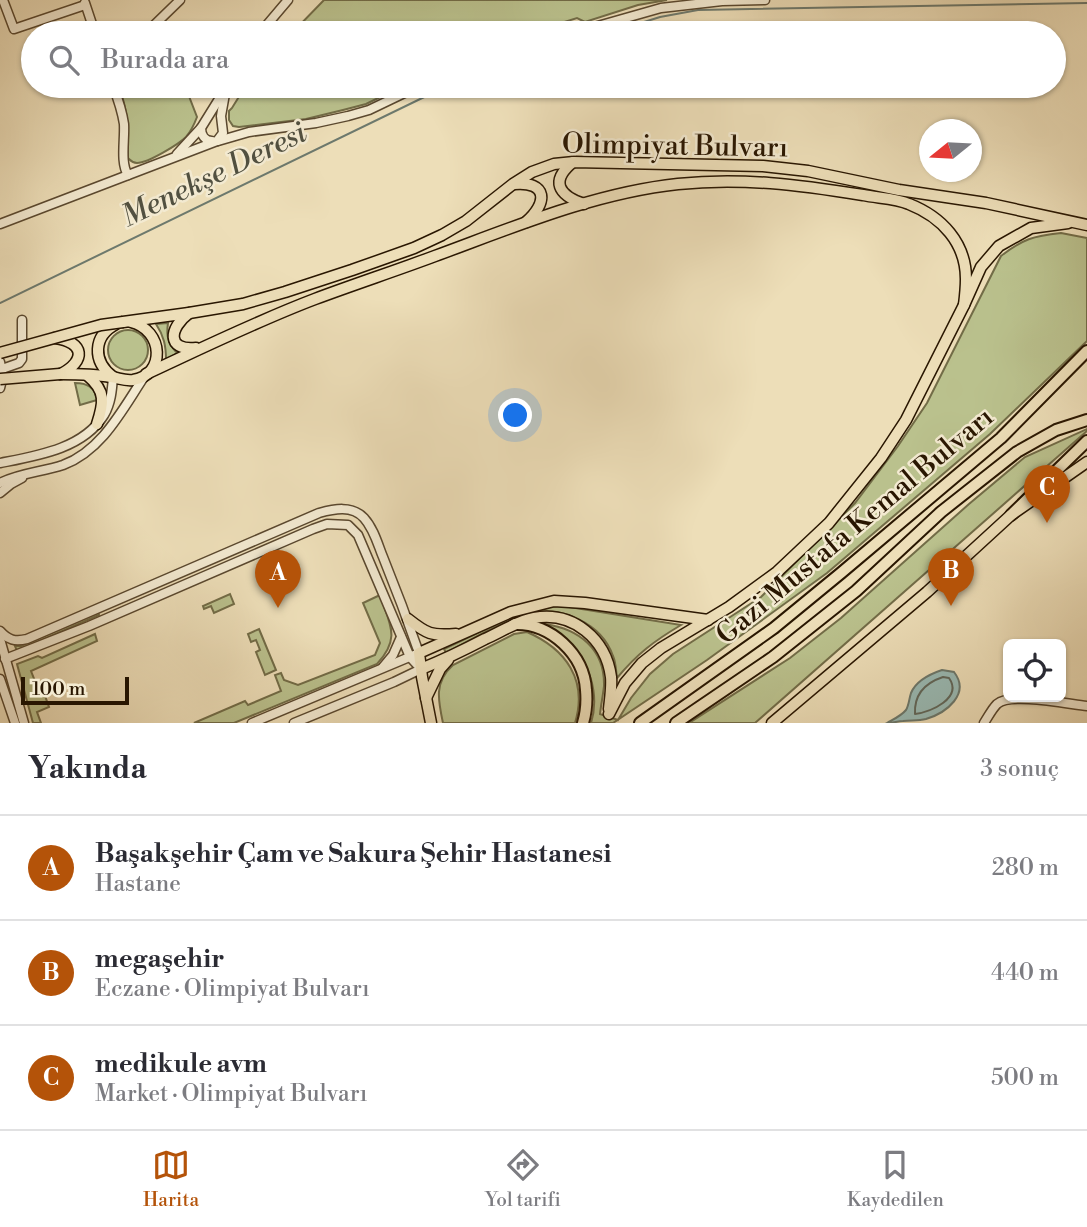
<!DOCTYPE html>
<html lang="tr">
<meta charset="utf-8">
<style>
:root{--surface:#fff;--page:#f2f2f3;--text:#2b2b33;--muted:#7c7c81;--line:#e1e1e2;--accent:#b45309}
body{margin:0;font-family:"Libre Bodoni",serif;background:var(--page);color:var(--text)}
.controls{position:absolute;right:21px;bottom:21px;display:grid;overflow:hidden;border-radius:10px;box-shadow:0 2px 5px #0004}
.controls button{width:63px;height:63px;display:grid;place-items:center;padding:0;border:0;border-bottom:2px solid var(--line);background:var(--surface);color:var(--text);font:35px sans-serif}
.compass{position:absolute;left:919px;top:119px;width:63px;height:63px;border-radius:50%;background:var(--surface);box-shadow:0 2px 5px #0004;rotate:252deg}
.scale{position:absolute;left:21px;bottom:18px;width:108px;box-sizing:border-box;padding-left:7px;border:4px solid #291601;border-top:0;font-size:19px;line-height:24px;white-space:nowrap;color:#291601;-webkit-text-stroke:5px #f3ead1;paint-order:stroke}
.you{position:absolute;left:516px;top:416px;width:24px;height:24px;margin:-18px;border:5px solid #fff;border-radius:50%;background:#1a73e8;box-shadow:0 0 0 10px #1a73e833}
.badge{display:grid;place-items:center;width:46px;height:46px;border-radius:50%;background:var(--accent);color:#fff;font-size:23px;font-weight:700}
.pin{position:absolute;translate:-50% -58px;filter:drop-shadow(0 2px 4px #0008)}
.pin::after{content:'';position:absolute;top:37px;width:24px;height:21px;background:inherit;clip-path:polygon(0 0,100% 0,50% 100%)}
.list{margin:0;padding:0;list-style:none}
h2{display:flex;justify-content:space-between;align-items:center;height:91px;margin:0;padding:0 28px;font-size:30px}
h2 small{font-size:23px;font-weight:400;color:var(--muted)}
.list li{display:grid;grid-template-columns:46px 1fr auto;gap:21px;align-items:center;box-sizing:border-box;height:105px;padding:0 28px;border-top:2px solid var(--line)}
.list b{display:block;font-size:26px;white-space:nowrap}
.list p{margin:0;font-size:23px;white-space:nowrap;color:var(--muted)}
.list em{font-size:23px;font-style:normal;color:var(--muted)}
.icon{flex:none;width:38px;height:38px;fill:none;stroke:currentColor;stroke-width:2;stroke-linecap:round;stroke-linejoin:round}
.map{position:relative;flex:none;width:1087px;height:723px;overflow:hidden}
.search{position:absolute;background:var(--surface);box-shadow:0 2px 5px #0004;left:21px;right:21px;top:21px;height:77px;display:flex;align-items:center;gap:18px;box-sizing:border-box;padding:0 24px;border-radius:38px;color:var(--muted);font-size:26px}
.sheet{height:406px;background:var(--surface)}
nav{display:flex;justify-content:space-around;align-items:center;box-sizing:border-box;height:98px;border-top:2px solid var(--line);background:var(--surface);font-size:19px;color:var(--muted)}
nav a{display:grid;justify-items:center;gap:4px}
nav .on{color:var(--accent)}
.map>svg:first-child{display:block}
.green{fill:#bac18d;stroke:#726c47;stroke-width:2}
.water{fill:#9abbb5;stroke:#6d796d;stroke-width:2}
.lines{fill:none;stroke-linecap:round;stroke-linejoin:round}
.shore{stroke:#62685b;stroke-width:2}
.stream{stroke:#6d796d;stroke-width:2}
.minor-casing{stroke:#5a482f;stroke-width:11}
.major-casing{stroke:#291601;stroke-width:13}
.highway-casing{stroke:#291601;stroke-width:14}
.minor{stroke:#f3ead1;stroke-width:8}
.major{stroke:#eddeb8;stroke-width:10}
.highway{stroke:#eddeb8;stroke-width:10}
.major-bridge-casing{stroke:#291601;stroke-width:13;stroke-linecap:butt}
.major-bridge{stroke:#eddeb8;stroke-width:10}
.labels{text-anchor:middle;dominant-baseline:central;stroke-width:5;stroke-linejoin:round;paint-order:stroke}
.street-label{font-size:28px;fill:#291601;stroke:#f3ead1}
.water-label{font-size:30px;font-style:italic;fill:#515040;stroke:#f3ead1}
</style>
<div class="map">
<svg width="1087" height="723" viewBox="0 0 1087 723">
<rect width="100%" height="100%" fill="#eddeb8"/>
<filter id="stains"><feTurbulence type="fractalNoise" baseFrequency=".00286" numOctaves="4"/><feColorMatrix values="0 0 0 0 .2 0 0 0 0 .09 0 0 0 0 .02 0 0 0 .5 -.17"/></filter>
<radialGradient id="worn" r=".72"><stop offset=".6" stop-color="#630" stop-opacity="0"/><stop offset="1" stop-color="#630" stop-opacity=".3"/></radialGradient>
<g class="green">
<path d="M324,0H667L638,5L585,22L577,18L529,33H292Z"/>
<path d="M119,86H185L197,117C194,125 191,131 186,137C179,144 148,163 137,163C132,163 131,161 128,158C128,127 129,116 119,86Z"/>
<path d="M253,86H403L366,104L343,110L306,119L239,127L233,126L229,120V111L232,108L240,95L246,93Z"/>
<path d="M1061,233L1087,238V341L990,434L827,573L707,660L613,723H591C600,694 589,661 568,641C561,634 553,629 545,624C579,629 605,649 604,686C603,695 601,705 600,714L618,720L631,698L650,674L673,654L761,597L855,503L898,446L927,403L1001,256C1023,239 1033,236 1061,233Z"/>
<path d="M168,323C166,337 168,343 177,353L166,360C166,346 164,336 156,324Z"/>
<circle cx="128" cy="350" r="20"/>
<path d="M75,383C87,383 95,387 97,400L80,405Z"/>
<path d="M1087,429V431L755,723H689L790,658L841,618L969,504L1025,457Z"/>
<path d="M230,594L234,604L214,613L211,606L204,609L203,606Z"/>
<path d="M380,595C390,625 401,638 377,664L234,723H194L245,701L248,705L281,691L275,675L281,673L284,680L298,685L375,655L380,643L363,603Z"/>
<path d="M563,606L681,625C654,641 637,654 617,678C616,671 616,663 613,656C602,624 562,605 529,614C500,622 472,639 446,653L444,649L517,614L534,608Z"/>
<path d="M98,612L99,615L17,651L15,646H21Z"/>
<path d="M259,629L276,670L265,675L256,652L260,650L256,640L251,642L248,634Z"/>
<path d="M527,632C566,649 588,680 575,723H443C438,700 434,682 453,665L514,634Z"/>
<path d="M95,634L97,641L31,671L35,681L41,685L49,707L37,712L41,723H33L17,664L38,656L42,658Z"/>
</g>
<path class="water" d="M942,670L954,672C971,694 946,713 926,719C918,721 911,720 903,721C898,721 893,723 887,723C894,719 901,716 906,710C909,705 909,699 911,693C916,681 930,674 942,670Z"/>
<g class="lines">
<path class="shore" d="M943,677L949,678C963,698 931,712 915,714C914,695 925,683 943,677Z"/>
<g class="stream">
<path d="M609,33L660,17L698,10L1087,3"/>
<path d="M0,303L447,86"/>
</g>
<g class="minor-casing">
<g id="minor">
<path d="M3,0L14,29L85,5"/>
<path d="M85,3L95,33"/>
<path d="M146,33L180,0"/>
<path d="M260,33L288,0"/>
<path d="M573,33L661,8L722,1L765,0"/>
<path d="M890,33H908"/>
<path d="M113,86C118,99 122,111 124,124C125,140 120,163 128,175"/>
<path d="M212,141C205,141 201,135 201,128L224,91"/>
<path d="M218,141L249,132L316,123L348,116L369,110L419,86"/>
<path d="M177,154L201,128"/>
<path d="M0,224L217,141L223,133L221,116L226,88"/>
<path d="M0,362L3,376L0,388"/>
<path d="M2,369L19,363L22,359V320"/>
<path d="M0,463C36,456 83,449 104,415C111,403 112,390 113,377"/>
<path d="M0,483C20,473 42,472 63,465C103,450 123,408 146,374"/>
<path d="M0,493L11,484L22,478"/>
<path d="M0,631C8,640 15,642 27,639L319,513C334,509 352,505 364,518C374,529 378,545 383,557C396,589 408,621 419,653L252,723"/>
<path d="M0,639L24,723"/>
<path d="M5,659L89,626L313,529L327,524L348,525L358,535L410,657L421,669L394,682L294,723"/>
<path d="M383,667L393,655L401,637"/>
<path d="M0,679L15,723"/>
<path d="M984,723C988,717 992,709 997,704C1010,692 1068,704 1087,706"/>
</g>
</g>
<g class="major-casing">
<g id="major">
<path d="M573,162C550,181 558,195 584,204"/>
<path d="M514,184C548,181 548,203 526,222"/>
<path d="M189,313C169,328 166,351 196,348"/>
<path d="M123,322L189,313L243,304L285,292L352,270L414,248L442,235L466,221L513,184L532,172L554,164L574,162L763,166L808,171L899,190L986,203L1087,225"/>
<path d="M55,338C85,342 86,361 61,374"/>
<path d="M60,374C77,374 94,374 111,377C119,378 124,381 133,380C166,375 164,330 131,322"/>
<path d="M146,374C202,348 257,321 315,299C355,284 395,271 435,256C514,227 594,193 678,184C741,177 800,185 863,195C877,198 896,198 909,204C942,217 966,243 966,279C966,288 965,297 964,305"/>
<path d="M88,376C106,391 104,403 97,424"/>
<path d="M113,377C92,361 93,336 116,324"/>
<path d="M408,619C427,634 431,636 456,634"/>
<path d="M421,669C443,660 464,650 485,639C501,632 517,621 534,618C573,611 606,639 611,677C612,687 610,699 609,709"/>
<path d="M426,698L440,669L448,660"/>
<path d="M609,714L625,683L642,663L661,648L729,607L777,572L829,523L881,458L906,420L964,305L981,267L999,246L1031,228L1068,223"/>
<path d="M431,723L422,677L419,653L511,612L554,601L585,603L708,620"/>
<path d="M772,723L927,592L1011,515L1087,462"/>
</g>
</g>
<g class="highway-casing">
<g id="highway">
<path d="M1011,515L1087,441"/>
<path d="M515,624C550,623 584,654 586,690C587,701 586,713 583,723"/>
<path d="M640,723L774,628L841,573L1001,438L1087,351"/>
<path d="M676,723L773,657L856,591L941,512L1017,452L1056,430L1087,420"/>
</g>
</g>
<use href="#minor" class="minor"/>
<use href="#major" class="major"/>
<use href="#highway" class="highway"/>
<g class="major-bridge-casing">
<g id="major-bridge">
<path d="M0,353L101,325L123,322"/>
<path d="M0,379L60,374"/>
</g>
</g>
<use href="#major-bridge" class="major-bridge"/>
</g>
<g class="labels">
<g class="street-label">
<text transform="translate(675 146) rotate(1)">Olimpiyat Bulvarı</text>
<text transform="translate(855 526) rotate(-40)">Gazi Mustafa Kemal Bulvarı</text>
</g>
<g class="water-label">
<text transform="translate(214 175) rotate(-26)">Menekşe Deresi</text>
</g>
</g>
<rect width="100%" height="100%" filter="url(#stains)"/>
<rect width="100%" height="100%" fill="url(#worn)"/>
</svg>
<div class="controls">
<button><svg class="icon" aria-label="locate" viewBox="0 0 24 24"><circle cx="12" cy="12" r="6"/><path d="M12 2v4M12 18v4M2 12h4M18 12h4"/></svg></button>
</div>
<svg class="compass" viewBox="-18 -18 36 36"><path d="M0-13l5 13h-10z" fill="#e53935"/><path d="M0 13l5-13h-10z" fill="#7c7c81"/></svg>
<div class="scale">100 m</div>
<div class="you"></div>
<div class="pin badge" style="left:278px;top:608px">A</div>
<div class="pin badge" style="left:951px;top:606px">B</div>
<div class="pin badge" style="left:1047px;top:523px">C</div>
<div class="search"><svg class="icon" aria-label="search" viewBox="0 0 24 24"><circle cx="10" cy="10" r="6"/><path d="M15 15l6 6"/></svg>Burada ara</div>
</div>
<section class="sheet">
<h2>Yakında<small>3 sonuç</small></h2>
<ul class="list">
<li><span class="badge">A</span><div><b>Başakşehir Çam ve Sakura Şehir Hastanesi</b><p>Hastane</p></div><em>280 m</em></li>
<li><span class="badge">B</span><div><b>megaşehir</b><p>Eczane · Olimpiyat Bulvarı</p></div><em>440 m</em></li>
<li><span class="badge">C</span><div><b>medikule avm</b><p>Market · Olimpiyat Bulvarı</p></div><em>500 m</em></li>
</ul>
</section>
<nav>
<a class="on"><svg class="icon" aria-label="map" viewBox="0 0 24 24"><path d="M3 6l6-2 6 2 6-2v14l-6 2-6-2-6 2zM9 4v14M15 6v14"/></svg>Harita</a>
<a><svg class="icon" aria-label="directions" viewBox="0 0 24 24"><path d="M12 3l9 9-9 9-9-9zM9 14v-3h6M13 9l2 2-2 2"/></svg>Yol tarifi</a>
<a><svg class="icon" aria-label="saved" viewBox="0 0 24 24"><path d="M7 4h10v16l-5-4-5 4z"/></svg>Kaydedilen</a>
</nav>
